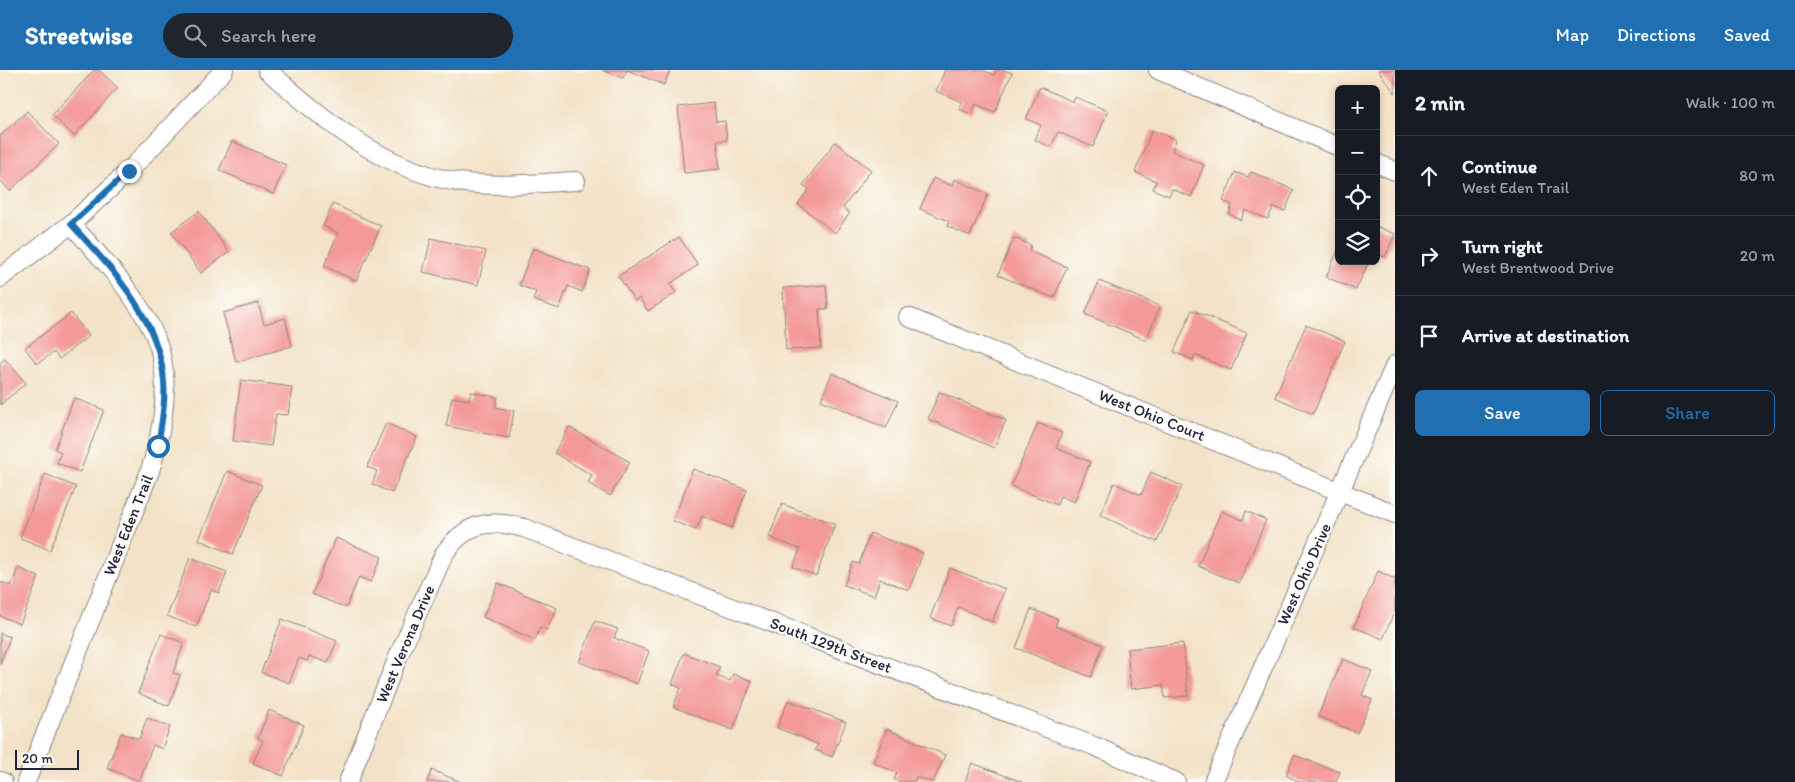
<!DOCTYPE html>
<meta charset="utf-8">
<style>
:root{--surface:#171b24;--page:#20242c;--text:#f1f3f6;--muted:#9ea1a6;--line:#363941;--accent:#1f6fb2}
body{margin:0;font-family:Itim,sans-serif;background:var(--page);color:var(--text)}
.controls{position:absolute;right:15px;top:15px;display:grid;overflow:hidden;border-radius:8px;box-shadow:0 2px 8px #0003}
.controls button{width:45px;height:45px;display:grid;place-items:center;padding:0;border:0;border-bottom:1px solid var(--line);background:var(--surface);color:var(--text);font:25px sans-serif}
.scale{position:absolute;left:15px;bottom:12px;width:64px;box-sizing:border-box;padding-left:5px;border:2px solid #22223b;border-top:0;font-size:14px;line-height:18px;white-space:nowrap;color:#22223b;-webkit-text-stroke:4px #fdfcf7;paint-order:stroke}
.stop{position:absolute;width:15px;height:15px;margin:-11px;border:4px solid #1f6fb2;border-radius:50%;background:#fff}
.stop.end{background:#1f6fb2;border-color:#fff;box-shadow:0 1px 5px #0008}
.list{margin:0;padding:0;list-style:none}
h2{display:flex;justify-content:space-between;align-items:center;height:65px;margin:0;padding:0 20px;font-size:21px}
h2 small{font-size:16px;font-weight:400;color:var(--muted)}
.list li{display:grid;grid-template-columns:32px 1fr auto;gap:15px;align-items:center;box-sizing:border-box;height:80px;padding:0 20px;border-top:1px solid var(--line)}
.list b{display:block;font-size:19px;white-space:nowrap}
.list p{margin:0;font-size:16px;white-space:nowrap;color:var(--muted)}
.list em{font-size:16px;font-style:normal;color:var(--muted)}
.actions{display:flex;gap:10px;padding:15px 20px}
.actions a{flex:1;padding:11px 0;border:1px solid var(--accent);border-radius:8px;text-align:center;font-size:18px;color:var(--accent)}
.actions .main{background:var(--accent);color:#fff}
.icon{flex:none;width:28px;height:28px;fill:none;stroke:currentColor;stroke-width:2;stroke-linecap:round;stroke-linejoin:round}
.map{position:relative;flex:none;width:1395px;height:712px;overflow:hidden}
header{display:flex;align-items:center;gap:30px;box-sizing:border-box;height:70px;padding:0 25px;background:var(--accent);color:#fff}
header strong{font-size:24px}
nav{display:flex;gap:28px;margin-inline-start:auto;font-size:18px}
.search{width:350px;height:45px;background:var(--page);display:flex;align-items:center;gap:12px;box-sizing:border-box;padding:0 18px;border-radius:28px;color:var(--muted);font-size:19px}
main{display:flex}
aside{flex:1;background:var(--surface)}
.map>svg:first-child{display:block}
.building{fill:#f39998}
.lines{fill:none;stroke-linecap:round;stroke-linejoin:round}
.street-casing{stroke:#8a8281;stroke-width:20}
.street{stroke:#fff;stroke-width:18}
.route{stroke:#1f6fb2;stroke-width:6}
.labels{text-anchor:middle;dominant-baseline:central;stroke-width:5;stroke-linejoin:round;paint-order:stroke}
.street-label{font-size:16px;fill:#22223b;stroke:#fdfcf7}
</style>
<header>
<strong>Streetwise</strong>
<div class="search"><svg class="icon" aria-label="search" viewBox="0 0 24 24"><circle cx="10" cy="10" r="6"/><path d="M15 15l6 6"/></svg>Search here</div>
<nav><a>Map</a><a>Directions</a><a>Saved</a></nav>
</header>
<main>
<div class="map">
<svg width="1395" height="712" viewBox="0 0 1395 712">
<rect width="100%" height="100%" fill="#fdfcf7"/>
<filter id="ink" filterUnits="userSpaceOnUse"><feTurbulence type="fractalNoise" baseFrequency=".02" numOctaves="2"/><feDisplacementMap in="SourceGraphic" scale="10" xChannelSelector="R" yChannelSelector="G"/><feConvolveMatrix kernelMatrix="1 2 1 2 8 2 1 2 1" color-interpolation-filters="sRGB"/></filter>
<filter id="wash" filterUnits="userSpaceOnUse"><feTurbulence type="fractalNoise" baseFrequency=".0096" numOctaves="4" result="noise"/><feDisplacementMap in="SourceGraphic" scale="20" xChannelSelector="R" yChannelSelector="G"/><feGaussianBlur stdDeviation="1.12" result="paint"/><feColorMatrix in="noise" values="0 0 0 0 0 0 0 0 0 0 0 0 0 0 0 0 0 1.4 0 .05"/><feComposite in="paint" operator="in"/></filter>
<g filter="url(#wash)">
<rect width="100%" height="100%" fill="#f3e2c7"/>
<g id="blocks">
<g class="building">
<path d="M94,0H99L118,18L74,66L52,45Z"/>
<path d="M602,0H627L623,8Z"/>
<path d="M627,0H670L664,15Z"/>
<path d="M945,0H983L994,5L996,0H1004L1012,3L995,42L976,34L971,44L959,39L962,32L936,21Z"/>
<path d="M1378,0H1395V23Z"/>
<path d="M1040,17L1073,32L1075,27L1108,41L1093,77L1058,62L1051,77L1035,70L1041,55L1026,49Z"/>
<path d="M714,33L716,52L725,51L727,70L717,71L720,99L684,103L678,37Z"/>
<path d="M27,41L59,74L10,121L0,110V66Z"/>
<path d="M1152,60L1176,70L1172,81L1204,95L1191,127L1172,119L1169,126L1153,119L1156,111L1135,102Z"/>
<path d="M232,71L286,95L273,124L219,100Z"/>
<path d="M835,72L871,100L843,138L850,143L835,163L798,134L809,119L803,115Z"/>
<path d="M1235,102L1248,107L1251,102L1294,120L1285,141L1273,137L1268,149L1245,140L1241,150L1229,144L1232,135L1223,131Z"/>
<path d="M933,108L952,116L954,109L988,124L970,166L947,156L949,151L920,139Z"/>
<path d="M333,134L381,156L356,211L324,196L338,163L323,156Z"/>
<path d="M199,141L229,182L201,203L171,162Z"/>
<path d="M1376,156L1395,164L1385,187L1376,184Z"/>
<path d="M679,167L698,195L670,214L676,223L648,241L639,228L635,231L618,206Z"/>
<path d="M431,168L486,181L478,215L423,202Z"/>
<path d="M1014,168L1031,175L1029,181L1067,197L1054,228L998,205Z"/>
<path d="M533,178L590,200L582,222L568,216L559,239L533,230L536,222L519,215Z"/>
<path d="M1339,178V191H1369L1356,220L1326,207Z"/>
<path d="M1099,211L1160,236L1146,270L1085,244Z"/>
<path d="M826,215L828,239H819L821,278L786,280L783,218Z"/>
<path d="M258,233L264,254L285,248L292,276L236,292L223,243Z"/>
<path d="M1192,240L1247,263L1231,300L1195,285L1193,290L1174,282Z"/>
<path d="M71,243L89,266L59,289L54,282L37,294L25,278Z"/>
<path d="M1306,255L1345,271L1313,344L1275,327Z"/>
<path d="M5,289L26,313L0,335V293Z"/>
<path d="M832,303L898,331L886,358L821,330Z"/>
<path d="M241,310L292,317L288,345L276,344L271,376L233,371Z"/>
<path d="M471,322L497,327L496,337L514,341L509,368L446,356L452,327L469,330Z"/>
<path d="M939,322L1006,350L994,378L928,349Z"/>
<path d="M74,328L104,340L80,402L57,393L61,382L55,379Z"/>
<path d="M386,353L417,367L392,423L372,414L377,401L367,397Z"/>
<path d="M1038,353L1062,363L1056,378L1090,392L1074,432L1060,426L1057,435L1011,416Z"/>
<path d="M569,357L630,392L610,426L588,413L592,405L554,383Z"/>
<path d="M693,399L747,420L732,458L702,446L696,460L673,451Z"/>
<path d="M227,401L262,415L233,484L199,470Z"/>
<path d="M1151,402L1182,416L1157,472L1100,445L1114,413L1141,425Z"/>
<path d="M45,404L76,417L50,480L20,468Z"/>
<path d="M782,434L835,454L816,506L793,497L800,479L769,467Z"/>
<path d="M1221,441L1243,450L1246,441L1266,450L1239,513L1198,496Z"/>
<path d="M870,463L923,483L909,520L880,509L874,526L844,515L853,492L859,494Z"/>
<path d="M336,468L382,487L371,512L359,507L346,538L312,524Z"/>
<path d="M190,488L227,502L219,523L211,520L196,557L167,546Z"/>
<path d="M18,498L39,507L20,554L0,546V512L11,516Z"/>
<path d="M950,498L1005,519L992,552L958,537L951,556L930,548Z"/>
<path d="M1378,501L1395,509V540L1383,569L1354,557Z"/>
<path d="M498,513L557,538L547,560L540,557L535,570L483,547Z"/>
<path d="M1031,539L1058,549L1055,556L1103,575L1091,607L1016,578Z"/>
<path d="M282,549L337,571L328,593L309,586L307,591L299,588L289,613L261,602Z"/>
<path d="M595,551L618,559L614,568L649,581L637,614L579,592Z"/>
<path d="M0,563L10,567L0,594Z"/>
<path d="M161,564L184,573L173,603L180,605L169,636L138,623Z"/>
<path d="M1183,573L1188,626L1165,628L1163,615L1131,619L1127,579Z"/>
<path d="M684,583L720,597L716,606L730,611L733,604L752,611L733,660L673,637L681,618L672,614Z"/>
<path d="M1343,589L1372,601L1362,625L1372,630L1357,663L1318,646Z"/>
<path d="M788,630L846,652L832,687L815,680L818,674L777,658Z"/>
<path d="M269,640L304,655L283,706L253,693L263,671L258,668Z"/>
<path d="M147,648L170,657L162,679L153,675L139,711L107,698L121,663L139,669Z"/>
<path d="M887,659L945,685L933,712L916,707L914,712H900L894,709L897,703L873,692Z"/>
<path d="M1294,685L1340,702L1336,712H1299L1286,705Z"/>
<path d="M972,693L1022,712H965Z"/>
<path d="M432,700L461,712H427Z"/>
</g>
</g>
</g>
<g filter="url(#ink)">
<use href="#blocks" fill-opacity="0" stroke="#8a8281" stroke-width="1"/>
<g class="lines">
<g class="street-casing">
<g id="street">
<path d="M267,0C323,49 382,100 458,112C497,118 537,113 576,111"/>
<path d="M1158,0L1339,77"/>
<path d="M1376,93L1395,101"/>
<path d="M0,208L71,154L129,101L224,0"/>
<path d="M908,247L1395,444"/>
<path d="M0,711L3,712"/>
<path d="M26,712L150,401C163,358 173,309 155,266C137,225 101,187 71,154"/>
<path d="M348,712L398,587L444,484C466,453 488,448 524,458L1094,676L1176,712"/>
<path d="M1213,712L1395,295"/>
</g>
</g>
<use href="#street" class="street"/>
</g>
</g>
<g class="lines" filter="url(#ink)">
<path class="route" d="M129,101L71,154C111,198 160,249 164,312C166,333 161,355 158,376"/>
</g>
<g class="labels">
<g class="street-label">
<text transform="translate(1152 345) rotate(22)">West Ohio Court</text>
<text transform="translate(128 455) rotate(-68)">West Eden Trail</text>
<text transform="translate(1304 504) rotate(-66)">West Ohio Drive</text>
<text transform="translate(405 574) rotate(-67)">West Verona Drive</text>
<text transform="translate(831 575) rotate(21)">South 129th Street</text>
</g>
</g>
</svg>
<div class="controls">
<button>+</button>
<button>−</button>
<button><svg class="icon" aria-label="locate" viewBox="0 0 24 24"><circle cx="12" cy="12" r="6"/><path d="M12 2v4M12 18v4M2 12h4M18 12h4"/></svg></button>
<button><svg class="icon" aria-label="layers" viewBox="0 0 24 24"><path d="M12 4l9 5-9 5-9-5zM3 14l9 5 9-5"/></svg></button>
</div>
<div class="scale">20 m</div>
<div class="stop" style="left:158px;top:376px"></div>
<div class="stop end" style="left:129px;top:101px"></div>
</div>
<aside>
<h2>2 min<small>Walk · 100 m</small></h2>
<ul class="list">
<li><svg class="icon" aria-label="ahead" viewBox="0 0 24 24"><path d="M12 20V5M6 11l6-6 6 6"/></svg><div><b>Continue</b><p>West Eden Trail</p></div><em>80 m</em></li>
<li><svg class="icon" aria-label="right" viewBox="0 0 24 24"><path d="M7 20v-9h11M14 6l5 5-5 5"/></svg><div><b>Turn right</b><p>West Brentwood Drive</p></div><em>20 m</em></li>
<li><svg class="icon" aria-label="arrive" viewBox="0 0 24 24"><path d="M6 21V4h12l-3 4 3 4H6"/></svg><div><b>Arrive at destination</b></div></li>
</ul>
<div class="actions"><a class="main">Save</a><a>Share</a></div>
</aside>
</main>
